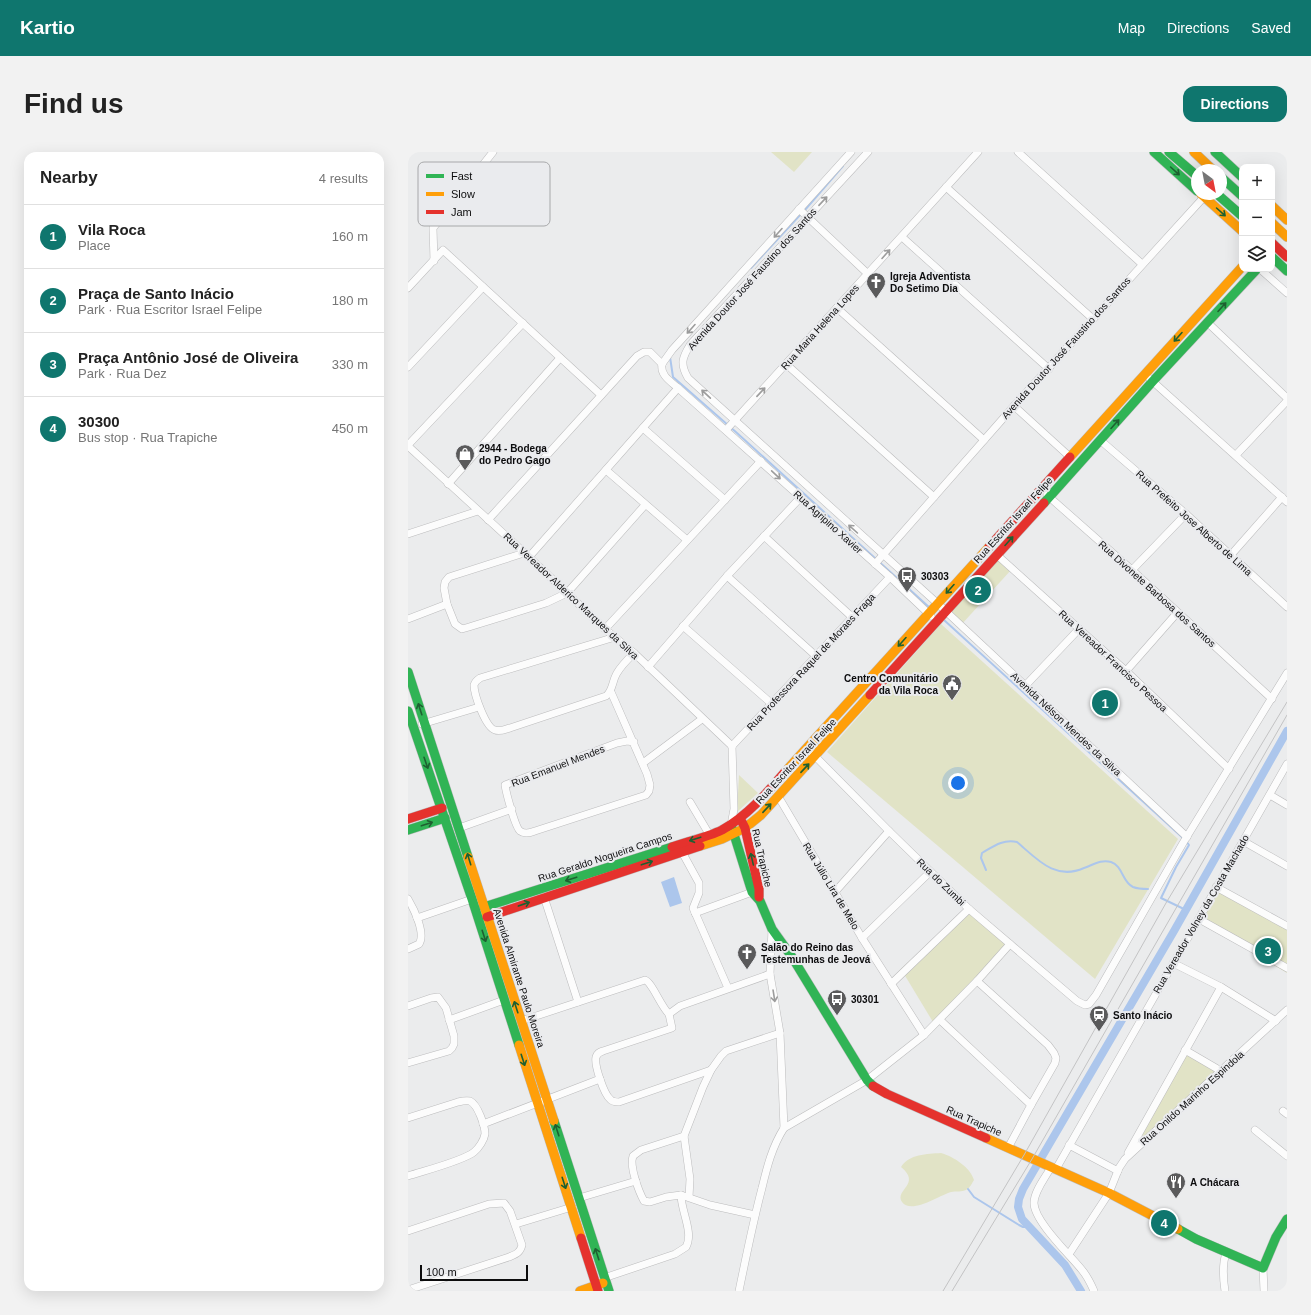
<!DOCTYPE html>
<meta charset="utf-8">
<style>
:root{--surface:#fff;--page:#f2f2f2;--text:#222;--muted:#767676;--line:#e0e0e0;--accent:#0f766e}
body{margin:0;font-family:Helvetica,sans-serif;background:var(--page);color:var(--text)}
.controls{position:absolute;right:12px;top:12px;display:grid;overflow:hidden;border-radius:8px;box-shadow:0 4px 16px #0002}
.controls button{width:36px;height:36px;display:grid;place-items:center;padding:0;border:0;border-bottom:1px solid var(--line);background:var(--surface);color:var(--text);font:20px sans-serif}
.compass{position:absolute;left:783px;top:12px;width:36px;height:36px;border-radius:50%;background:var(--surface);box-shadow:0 4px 16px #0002;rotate:148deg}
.scale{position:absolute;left:12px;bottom:10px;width:108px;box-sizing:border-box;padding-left:4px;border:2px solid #0c0c0d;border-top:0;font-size:11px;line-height:14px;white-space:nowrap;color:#0c0c0d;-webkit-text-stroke:3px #eaebee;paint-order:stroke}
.you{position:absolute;left:550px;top:631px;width:14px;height:14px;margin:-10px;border:3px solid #fff;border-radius:50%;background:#1a73e8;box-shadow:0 0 0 6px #1a73e833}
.badge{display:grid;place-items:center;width:26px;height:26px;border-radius:50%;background:var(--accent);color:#fff;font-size:13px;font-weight:700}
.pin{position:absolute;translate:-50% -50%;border:2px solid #fff;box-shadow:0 1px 4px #0006}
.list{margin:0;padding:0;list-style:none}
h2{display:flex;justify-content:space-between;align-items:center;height:52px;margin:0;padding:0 16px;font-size:17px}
h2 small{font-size:13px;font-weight:400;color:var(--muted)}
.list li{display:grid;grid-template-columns:26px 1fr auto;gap:12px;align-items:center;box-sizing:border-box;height:64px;padding:0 16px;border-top:1px solid var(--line)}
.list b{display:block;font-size:15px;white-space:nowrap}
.list p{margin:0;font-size:13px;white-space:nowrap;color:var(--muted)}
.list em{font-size:13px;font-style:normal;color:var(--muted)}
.icon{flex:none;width:22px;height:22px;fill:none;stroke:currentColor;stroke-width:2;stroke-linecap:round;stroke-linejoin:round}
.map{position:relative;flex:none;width:879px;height:1139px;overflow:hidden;border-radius:12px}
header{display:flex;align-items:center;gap:24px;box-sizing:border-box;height:56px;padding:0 20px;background:var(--accent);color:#fff}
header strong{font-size:19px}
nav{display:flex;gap:22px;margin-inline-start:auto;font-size:14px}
.intro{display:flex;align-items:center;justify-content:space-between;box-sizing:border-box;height:96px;padding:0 24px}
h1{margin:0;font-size:28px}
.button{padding:10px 18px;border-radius:12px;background:var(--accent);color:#fff;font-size:14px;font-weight:700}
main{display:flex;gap:24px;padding:0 24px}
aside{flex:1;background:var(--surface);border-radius:12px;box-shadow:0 4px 16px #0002}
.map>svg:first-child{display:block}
.green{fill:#e1e3c6}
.water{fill:#acc6ec}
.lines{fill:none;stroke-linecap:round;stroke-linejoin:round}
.stream{stroke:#acc6ec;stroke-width:2}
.canal{stroke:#acc6ec;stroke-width:8}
.street-casing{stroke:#bcbcbd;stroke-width:8}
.fast-casing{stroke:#bcbcbd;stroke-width:10}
.slow-casing{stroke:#bcbcbd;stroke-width:10}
.jam-casing{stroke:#bcbcbd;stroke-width:10}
.street{stroke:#fcfcfc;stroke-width:7}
.fast{stroke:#30b455;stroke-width:9}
.slow{stroke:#ff9f0a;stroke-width:9}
.jam{stroke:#e5322d;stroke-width:9}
.tram{stroke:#c3c3c4;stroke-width:1}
.oneway{stroke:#1e6031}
.oneway2{stroke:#9c9c9c}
.labels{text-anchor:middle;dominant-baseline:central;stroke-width:4;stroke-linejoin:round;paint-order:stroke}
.poi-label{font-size:10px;font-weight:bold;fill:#0c0c0d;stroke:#eaebee;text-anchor:start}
.street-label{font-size:10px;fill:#0c0c0d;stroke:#eaebee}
.key{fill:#eaebee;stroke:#a7a8aa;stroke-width:1}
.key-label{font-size:11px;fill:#0c0c0d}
</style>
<header>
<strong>Kartio</strong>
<nav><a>Map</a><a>Directions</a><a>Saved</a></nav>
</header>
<div class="intro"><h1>Find us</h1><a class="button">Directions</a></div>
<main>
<aside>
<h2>Nearby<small>4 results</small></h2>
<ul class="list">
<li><span class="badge">1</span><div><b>Vila Roca</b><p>Place</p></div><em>160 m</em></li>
<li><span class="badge">2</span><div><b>Praça de Santo Inácio</b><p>Park · Rua Escritor Israel Felipe</p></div><em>180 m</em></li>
<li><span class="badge">3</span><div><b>Praça Antônio José de Oliveira</b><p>Park · Rua Dez</p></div><em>330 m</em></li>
<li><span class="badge">4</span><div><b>30300</b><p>Bus stop · Rua Trapiche</p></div><em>450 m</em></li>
</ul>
</aside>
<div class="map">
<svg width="879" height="1139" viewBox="0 0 879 1139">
<rect width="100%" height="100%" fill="#ebeced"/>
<g class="green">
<path d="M363,0H404L386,20Z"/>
<path d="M587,404L603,418L553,473L536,458Z"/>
<path d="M533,472L770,687L687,827L419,600Z"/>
<path d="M331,623L350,641L329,660Z"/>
<path d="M809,736L879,776V821L792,769Z"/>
<path d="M559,755L599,792L525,870L493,817Z"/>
<path d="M777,899L811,920L729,992L730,989Z"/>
<path d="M533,1001C546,1005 562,1015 566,1028C564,1031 562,1036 558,1038C554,1040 548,1039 543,1040C532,1043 503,1063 494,1050C486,1038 514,1032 493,1015C501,1002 519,1002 533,1001Z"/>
</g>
<path class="water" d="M266,725L274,751L262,755L253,730Z"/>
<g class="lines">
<g class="stream">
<path d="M396,59L435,14"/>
<path d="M343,116L393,62"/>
<path d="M262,205L265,225L329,281L522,456"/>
<path d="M536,468L775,686"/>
<path d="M578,718L573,706L574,701C586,694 595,687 609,690C629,707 647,729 676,716C685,713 693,707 703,710C715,714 714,730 725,735C730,737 736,737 740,737"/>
<path d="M778,758L753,746L768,715L781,693L778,689"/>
<path d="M560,1037L566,1045L611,1073L615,1075H623"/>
</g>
<path class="canal" d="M673,1139L657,1113L614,1067L610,1055L611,1047L615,1037L766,779L879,579"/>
<g class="street-casing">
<g id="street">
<path d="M460,0L282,193C274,206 272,212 280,226L529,451L779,685"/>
<path d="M610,0L734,112"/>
<path d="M538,35L685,167"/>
<path d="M391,57L460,122"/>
<path d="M494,85L641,217"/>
<path d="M26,109L25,76L85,0"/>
<path d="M852,117L879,141"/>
<path d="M0,136L35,98L193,243"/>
<path d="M429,156L576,288"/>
<path d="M800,171L879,246"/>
<path d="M254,212C252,223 262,229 270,236L482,425L523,464"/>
<path d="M254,212L264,198L443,0"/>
<path d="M378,212L526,345"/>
<path d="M0,215L75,135"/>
<path d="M742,227L879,350"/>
<path d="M606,254L662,305"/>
<path d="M235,276L317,348"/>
<path d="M318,278L570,0"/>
<path d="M692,288L778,362L879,455"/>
<path d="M0,293L115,171"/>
<path d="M0,294L121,405L197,477L226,501L324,594"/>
<path d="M828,303L879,249"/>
<path d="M198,318L279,388"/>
<path d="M40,332L152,206"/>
<path d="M639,343L724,418L864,547"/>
<path d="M80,368L229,204L236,200H242L254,212"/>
<path d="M0,382L70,359"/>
<path d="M356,384L444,465"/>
<path d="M116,401L41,425L37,430L36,436L39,452L47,472L54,477L61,475L138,451L159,441L237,353"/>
<path d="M589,403L718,519L821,617"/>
<path d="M822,404L874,345"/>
<path d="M121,405L270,236"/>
<path d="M467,412L606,254L796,45"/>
<path d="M724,418L778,362"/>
<path d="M319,424L408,504"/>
<path d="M0,467L39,452"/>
<path d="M275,474L364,552"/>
<path d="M197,477L353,309"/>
<path d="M207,485L72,526C69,528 67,530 66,533C66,543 78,576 87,578C92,580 98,577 102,576L198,544C205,539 204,529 209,521C213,514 220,507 226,501"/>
<path d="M240,515L319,424L392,346"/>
<path d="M718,519L769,461"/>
<path d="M617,534L671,477"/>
<path d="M203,540L239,622L242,633L241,639L238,643L127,679C122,681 116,682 112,679C107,675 98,640 97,633L209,591L219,589L226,590"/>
<path d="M14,572L71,555"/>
<path d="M324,594L482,425"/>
<path d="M399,596L481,679L561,757L669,849L677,853L681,852L688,843L775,691L879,521"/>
<path d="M235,611L294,567"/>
<path d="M862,643L879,653"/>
<path d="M370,644L454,786L516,883"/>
<path d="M282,650L301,682"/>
<path d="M323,673L326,657L324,594"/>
<path d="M51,676L104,657"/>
<path d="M835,689L879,714"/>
<path d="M274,700L291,731V741L285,756L320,836"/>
<path d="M808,735L879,774"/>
<path d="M426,741L481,679"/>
<path d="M136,745L170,850"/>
<path d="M0,747C6,757 18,782 11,792L0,797"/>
<path d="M287,761L347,739"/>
<path d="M9,766L64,747"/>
<path d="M791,767L879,816"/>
<path d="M454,786L522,720"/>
<path d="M765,811L813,835L868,869"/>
<path d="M362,822L272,854L261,862L264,876L195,899C191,900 189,902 188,905C186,913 196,942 202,947C204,950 208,950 211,950L303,918L313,904L318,899L372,881"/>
<path d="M569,829L640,893L646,901L648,906L647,911L623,953L600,996"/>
<path d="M483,832L561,757"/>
<path d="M0,854L23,846L30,845L38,856L46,884V892L44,896L41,899L0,911"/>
<path d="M41,868L96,848"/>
<path d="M532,868L623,953"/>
<path d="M113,869L237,828C244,830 253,855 261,862"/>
<path d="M777,898L813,919"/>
<path d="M875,959L879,962"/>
<path d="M0,966L50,950C54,949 58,948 62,949C70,953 77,974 77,982C76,988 71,996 66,1000C55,1009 15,1019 0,1024"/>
<path d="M75,972L192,927"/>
<path d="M376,976L459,928L516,883L569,829L602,792"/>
<path d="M847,978L879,1004"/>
<path d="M276,984L233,998L225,1004C221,1014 231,1040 236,1049L242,1050L258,1045L273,1043L302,1053L347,1063"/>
<path d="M661,993L710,1019"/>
<path d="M720,1001L813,835"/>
<path d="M643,1015C638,1025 626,1039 626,1051C626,1069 662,1103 674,1118C679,1124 683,1132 686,1139"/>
<path d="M648,1017L879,612"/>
<path d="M281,1045L282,1027L276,984L295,935L303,918"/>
<path d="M171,1046L228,1029"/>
<path d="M108,1072L164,1055"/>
<path d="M0,1079L81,1052L96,1051L102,1059L114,1093C112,1101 108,1102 101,1105L0,1138"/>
<path d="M661,1102L701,1041L711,1016L717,1007L879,858"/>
<path d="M855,1116L856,1139"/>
<path d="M196,1126L267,1102L278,1095C286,1081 273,1059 273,1043"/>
<path d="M331,1139C338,1105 345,1070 354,1036C359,1015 364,995 376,976L372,881L362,822L364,777"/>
<path d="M817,1139C815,1126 814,1113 818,1101"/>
</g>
</g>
<g class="fast-casing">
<g id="fast">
<path d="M746,0L789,39"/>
<path d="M761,0L789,24"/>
<path d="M807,0L834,25"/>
<path d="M813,25L834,44"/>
<path d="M809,42L834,64"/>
<path d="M864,105L879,119"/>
<path d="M636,351L745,229L849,117"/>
<path d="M0,520L60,705"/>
<path d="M0,559L64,747L111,893"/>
<path d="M324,676L344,740L352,749L364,777L384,805L459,928L465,934"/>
<path d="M0,678L37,666"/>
<path d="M76,755L264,695"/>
<path d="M146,969L201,1139"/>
<path d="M770,1077L788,1087L855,1116L868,1085L879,1067"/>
</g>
</g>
<g class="slow-casing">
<g id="slow">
<path d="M786,0L805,18"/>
<path d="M793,42L834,79"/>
<path d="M864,54L879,68"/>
<path d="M864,71L879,85"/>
<path d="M662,305L834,115"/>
<path d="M377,620L581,395"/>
<path d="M292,694L314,687L337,676L353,663L462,543"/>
<path d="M60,705L146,969"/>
<path d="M111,893L173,1086"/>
<path d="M578,986L701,1041L770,1077"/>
<path d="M172,1139L195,1131"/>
</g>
</g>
<g class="jam-casing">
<g id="jam">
<path d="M864,91L879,105"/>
<path d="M581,395L662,305"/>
<path d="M462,543L636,351"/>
<path d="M0,667L34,656"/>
<path d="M334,670L337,676L351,737V745"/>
<path d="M264,695C278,690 300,685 314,678C339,664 358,642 377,620"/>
<path d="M79,765L292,694"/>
<path d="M465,934L479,942L578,986"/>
<path d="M173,1086L190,1139"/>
</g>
</g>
<use href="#street" class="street"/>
<use href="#fast" class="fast"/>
<use href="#slow" class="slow"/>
<use href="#jam" class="jam"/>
<g class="tram">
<path d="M535,1139L616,1003L758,751L879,550"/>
<path d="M544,1139L624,1007L879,563"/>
</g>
</g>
<defs><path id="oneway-shaft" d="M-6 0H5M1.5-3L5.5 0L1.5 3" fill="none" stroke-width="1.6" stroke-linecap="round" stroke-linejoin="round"/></defs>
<g class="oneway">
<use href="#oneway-shaft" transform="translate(767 19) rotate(42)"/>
<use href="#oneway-shaft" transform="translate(813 60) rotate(42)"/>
<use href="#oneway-shaft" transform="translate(814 155) rotate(-48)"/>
<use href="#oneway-shaft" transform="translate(770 185) rotate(132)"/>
<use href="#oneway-shaft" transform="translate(707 272) rotate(-48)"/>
<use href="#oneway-shaft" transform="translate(601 389) rotate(-48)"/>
<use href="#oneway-shaft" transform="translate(542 437) rotate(132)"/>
<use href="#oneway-shaft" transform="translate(494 490) rotate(132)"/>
<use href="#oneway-shaft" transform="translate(12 557) rotate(-108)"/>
<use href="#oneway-shaft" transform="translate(18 611) rotate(71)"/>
<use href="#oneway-shaft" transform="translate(397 616) rotate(-47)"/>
<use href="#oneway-shaft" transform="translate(359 656) rotate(-47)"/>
<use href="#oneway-shaft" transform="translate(19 672) rotate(-18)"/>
<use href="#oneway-shaft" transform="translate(287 687) rotate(162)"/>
<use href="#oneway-shaft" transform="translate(61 707) rotate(-107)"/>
<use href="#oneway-shaft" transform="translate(344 707) rotate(-103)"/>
<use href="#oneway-shaft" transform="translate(239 711) rotate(-18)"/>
<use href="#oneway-shaft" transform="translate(163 727) rotate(162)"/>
<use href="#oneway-shaft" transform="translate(116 752) rotate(-19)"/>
<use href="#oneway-shaft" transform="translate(76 784) rotate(72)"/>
<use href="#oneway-shaft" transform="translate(108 855) rotate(-108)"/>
<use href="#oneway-shaft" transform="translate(115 908) rotate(72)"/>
<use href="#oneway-shaft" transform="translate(149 978) rotate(-108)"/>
<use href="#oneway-shaft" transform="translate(156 1031) rotate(72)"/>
<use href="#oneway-shaft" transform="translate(189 1102) rotate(-108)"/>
</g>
<g class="oneway2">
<use href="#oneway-shaft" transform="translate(415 49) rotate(-47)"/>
<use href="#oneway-shaft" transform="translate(370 81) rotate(132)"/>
<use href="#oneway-shaft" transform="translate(478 102) rotate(-48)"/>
<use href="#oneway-shaft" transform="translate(283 177) rotate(132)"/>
<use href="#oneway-shaft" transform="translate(353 240) rotate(-47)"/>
<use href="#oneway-shaft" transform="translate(298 242) rotate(-137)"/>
<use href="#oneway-shaft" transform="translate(368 323) rotate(43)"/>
<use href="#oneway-shaft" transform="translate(445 377) rotate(-138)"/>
<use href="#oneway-shaft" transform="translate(366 844) rotate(81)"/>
</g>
<defs>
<g id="church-pin" transform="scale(1)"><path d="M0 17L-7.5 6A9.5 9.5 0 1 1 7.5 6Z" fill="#5a5a5b" stroke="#eaebee"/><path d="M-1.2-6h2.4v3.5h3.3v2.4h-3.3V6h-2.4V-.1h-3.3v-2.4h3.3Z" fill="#fff"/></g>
<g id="shop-pin" transform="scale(1)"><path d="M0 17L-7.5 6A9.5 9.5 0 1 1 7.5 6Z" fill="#5a5a5b" stroke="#eaebee"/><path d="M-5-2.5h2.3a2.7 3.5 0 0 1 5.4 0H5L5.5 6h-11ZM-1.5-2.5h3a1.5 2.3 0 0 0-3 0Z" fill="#fff"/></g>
<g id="bus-pin" transform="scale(1)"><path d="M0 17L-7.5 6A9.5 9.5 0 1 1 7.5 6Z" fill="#5a5a5b" stroke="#eaebee"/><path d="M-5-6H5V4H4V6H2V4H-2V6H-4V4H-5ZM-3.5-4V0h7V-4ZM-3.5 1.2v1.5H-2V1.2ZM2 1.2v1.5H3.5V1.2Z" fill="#fff"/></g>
<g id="civic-pin" transform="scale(1)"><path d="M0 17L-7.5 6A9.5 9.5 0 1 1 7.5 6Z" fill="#5a5a5b" stroke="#eaebee"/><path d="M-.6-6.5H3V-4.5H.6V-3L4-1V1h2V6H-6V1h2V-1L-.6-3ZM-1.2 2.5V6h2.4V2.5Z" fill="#fff"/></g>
<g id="station-pin" transform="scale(1)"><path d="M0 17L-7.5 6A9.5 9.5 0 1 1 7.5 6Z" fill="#5a5a5b" stroke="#eaebee"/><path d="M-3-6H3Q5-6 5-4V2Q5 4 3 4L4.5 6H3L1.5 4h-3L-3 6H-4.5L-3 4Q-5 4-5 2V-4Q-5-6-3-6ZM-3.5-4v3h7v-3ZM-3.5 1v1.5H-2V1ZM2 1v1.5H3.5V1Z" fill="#fff"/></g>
<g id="restaurant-pin" transform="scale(1)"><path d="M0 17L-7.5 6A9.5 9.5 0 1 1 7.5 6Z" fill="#5a5a5b" stroke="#eaebee"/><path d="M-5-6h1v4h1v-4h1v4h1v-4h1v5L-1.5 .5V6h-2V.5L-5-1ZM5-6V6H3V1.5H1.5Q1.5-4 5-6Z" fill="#fff"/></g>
</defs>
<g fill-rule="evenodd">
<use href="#church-pin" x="468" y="130"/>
<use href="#shop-pin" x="57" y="302"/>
<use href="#bus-pin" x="499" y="424"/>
<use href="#civic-pin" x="544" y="532"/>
<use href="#church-pin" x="339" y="801"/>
<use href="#bus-pin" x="429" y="847"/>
<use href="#station-pin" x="691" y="863"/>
<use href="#restaurant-pin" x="768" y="1030"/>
</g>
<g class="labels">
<g class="poi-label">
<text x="482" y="124">Igreja Adventista<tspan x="482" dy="12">Do Setimo Dia</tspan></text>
<text x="71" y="296">2944 - Bodega<tspan x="71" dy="12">do Pedro Gago</tspan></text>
<text x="513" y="424">30303</text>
<text x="530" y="526" text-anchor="end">Centro Comunitário<tspan x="530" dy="12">da Vila Roca</tspan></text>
<text x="353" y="795">Salão do Reino das<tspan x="353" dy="12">Testemunhas de Jeová</tspan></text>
<text x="443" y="847">30301</text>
<text x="705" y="863">Santo Inácio</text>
<text x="782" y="1030">A Chácara</text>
</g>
<g class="street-label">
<text transform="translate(344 127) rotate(-48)">Avenida Doutor José Faustino dos Santos</text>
<text transform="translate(412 175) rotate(-48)">Rua Maria Helena Lopes</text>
<text transform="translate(658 196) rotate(-48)">Avenida Doutor José Faustino dos Santos</text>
<text transform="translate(605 368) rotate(-48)">Rua Escritor Israel Felipe</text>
<text transform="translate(420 370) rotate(42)">Rua Agripino Xavier</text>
<text transform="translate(786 371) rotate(42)">Rua Prefeito Jose Alberto de Lima</text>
<text transform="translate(749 442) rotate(42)">Rua Divonete Barbosa dos Santos</text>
<text transform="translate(163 444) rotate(43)">Rua Vereador Alderico Marques da Silva</text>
<text transform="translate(705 509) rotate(43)">Rua Vereador Francisco Pessoa</text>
<text transform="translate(403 510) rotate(-47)">Rua Professora Raquel de Moraes Fraga</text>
<text transform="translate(658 572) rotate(43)">Avenida Nélson Mendes da Silva</text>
<text transform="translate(388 609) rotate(-47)">Rua Escritor Israel Felipe</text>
<text transform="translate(150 614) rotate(-21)">Rua Emanuel Mendes</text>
<text transform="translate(197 705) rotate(-18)">Rua Geraldo Nogueira Campos</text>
<text transform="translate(354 706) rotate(77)">Rua Trapiche</text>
<text transform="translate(533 730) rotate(44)">Rua do Zumbi</text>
<text transform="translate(423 734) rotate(59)">Rua Júlio Lira de Melo</text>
<text transform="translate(793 762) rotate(-60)">Rua Vereador Volney da Costa Machado</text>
<text transform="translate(111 826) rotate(72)">Avenida Almirante Paulo Moreira</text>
<text transform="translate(784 946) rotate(-42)">Rua Onildo Marinho Espindola</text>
<text transform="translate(566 969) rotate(24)">Rua Trapiche</text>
</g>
</g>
<rect x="10" y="10" width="132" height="64" rx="6" class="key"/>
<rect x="18" y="22" width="18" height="4" fill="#30b455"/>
<rect x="18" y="40" width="18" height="4" fill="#ff9f0a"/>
<rect x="18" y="58" width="18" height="4" fill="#e5322d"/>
<g class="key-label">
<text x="43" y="28">Fast</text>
<text x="43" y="46">Slow</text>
<text x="43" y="64">Jam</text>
</g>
</svg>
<div class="controls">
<button>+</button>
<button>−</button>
<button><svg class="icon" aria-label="layers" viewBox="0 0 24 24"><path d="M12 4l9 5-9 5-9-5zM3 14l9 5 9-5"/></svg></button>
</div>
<svg class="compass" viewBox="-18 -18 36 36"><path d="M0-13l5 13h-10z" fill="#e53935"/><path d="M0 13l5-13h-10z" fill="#767676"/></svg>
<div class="scale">100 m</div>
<div class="you"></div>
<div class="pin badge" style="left:697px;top:551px">1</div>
<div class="pin badge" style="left:570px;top:438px">2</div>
<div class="pin badge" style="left:860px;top:799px">3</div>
<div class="pin badge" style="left:756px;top:1071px">4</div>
</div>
</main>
